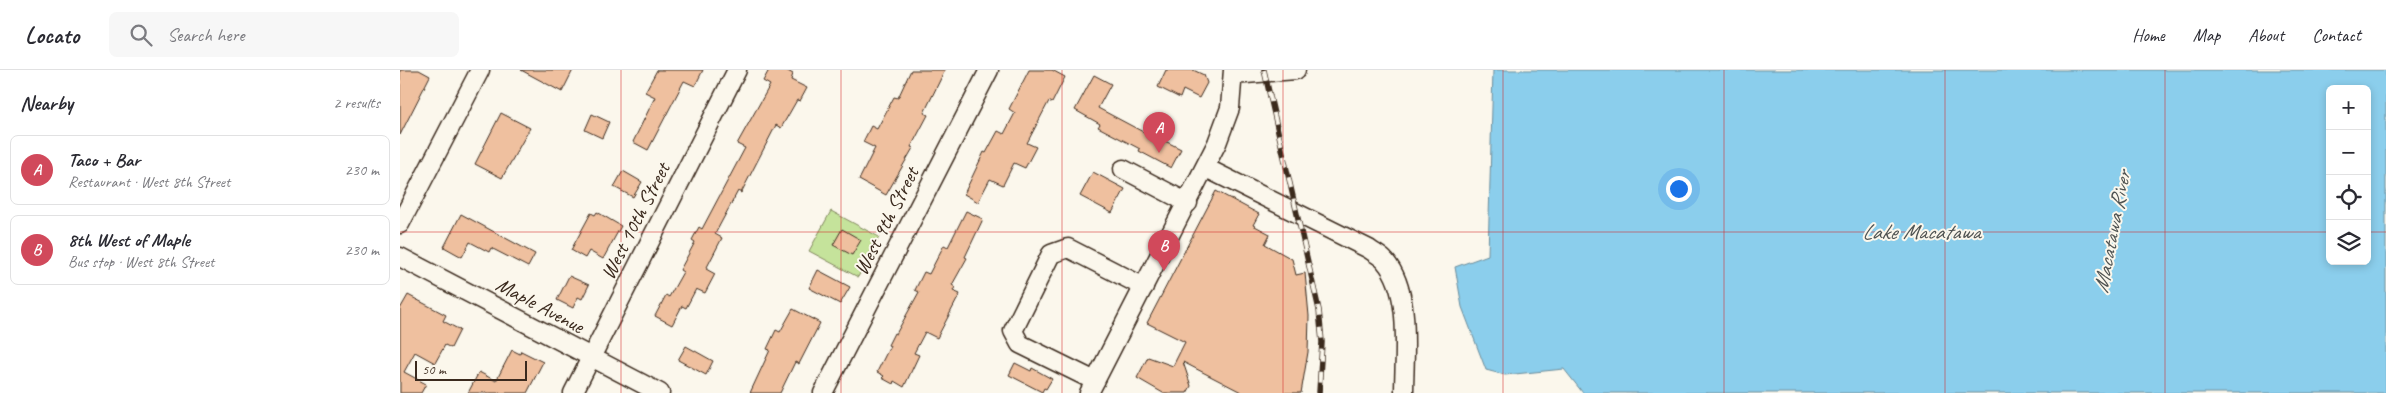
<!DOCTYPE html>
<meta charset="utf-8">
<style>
:root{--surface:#fff;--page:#f7f7f7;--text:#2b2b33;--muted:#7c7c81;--line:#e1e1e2;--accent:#d1495b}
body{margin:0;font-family:Caveat,sans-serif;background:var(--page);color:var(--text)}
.controls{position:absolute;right:15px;top:15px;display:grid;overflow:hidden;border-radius:8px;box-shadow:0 2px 8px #0003}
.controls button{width:45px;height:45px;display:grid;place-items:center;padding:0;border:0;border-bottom:1px solid var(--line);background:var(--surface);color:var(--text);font:25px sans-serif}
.scale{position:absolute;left:15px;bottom:12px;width:112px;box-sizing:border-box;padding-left:5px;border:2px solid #3b2a1e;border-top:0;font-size:14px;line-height:18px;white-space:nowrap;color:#3b2a1e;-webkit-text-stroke:4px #fbf7ec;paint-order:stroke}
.you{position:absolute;left:1278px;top:118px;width:18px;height:18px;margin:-12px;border:4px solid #fff;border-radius:50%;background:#1a73e8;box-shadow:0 0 0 8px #1a73e833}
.badge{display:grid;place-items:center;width:32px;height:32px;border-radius:50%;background:var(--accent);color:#fff;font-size:16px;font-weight:700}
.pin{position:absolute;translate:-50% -41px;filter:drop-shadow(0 1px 2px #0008)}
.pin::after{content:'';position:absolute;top:26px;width:18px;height:15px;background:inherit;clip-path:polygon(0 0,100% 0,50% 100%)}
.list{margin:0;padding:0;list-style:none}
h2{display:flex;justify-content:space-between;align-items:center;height:65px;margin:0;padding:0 20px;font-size:21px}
h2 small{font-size:16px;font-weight:400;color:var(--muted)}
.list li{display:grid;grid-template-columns:32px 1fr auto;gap:15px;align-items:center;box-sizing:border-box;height:70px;margin:0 10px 10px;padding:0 10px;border:1px solid var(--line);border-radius:8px}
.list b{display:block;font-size:19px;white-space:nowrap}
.list p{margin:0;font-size:16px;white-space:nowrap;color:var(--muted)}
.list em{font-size:16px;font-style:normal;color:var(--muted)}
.icon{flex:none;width:28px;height:28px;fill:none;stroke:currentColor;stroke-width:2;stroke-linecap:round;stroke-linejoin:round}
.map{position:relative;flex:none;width:1986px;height:323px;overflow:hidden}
header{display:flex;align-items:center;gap:30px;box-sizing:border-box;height:70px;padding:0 25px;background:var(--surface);border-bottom:1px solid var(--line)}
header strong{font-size:24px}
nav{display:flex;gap:28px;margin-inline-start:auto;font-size:18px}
.search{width:350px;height:45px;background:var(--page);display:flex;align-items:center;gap:12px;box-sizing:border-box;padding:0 18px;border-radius:8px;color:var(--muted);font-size:19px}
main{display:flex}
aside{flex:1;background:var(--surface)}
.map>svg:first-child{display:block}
.green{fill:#c5e39b;stroke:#80865c}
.water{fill:#8bceec;stroke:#6b8c9a;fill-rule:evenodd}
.building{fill:#efc09f;stroke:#3b2a1e}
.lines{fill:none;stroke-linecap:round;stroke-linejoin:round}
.minor-casing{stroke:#3b2a1e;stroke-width:21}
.minor{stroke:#fbf7ec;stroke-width:18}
.rail-casing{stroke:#3b2a1e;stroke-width:5.5}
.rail{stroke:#fbf7ec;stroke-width:4;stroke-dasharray:11;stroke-linecap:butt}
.grid{fill:none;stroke:#d62828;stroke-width:1;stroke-opacity:0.55}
.labels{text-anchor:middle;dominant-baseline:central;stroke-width:4;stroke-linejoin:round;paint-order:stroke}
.street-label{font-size:21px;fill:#3b2a1e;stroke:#fbf7ec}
.water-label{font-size:22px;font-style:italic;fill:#4f5352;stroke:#fbf7ec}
</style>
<header>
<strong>Locato</strong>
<div class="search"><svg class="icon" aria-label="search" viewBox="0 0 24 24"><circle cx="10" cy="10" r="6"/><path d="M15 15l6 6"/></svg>Search here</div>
<nav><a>Home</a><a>Map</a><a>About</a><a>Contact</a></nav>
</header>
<main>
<aside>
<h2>Nearby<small>2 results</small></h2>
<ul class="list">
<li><span class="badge">A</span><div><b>Taco + Bar</b><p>Restaurant · West 8th Street</p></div><em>230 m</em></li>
<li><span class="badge">B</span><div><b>8th West of Maple</b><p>Bus stop · West 8th Street</p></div><em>230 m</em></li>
</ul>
</aside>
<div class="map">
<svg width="1986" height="323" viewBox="0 0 1986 323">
<rect width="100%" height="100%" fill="#fbf7ec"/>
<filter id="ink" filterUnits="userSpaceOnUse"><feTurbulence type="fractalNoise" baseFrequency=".02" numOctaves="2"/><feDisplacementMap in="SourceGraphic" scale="10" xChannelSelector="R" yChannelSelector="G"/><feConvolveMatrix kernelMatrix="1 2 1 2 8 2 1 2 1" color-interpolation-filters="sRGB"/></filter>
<g filter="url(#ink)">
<path class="green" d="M431,141L479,167L458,207L409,181Z"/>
<path class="water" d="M1093,0H1986V323H1183L1164,299L1105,305L1086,300L1062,237L1055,197L1088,185ZM1930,19H1967V191H1930Z"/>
<g class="building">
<path d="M0,0H19L30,6L0,65Z"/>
<path d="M121,0H173L162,22Z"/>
<path d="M257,0H303L295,16L284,11L248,80L233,72L255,27L245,22Z"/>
<path d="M369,0H386L393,4L391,10L407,18L400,31L397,30L381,58L376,55L341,123L338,121L315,164L322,168L306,199L315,204L305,223L296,219L286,238L282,236L272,255L255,246L266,225L269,227L283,202L280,200L295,172L292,170L299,157L302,159L345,78L337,74L370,15L363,11Z"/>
<path d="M511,0H545L524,43L528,45L511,77L513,78L486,125L459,110L475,78L463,72L471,56L477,59L494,27L498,28Z"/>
<path d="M629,0H652L665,7L652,33L649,31L627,73L636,77L625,98L614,93L603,115L590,109L578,132L564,124L584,82L586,83L598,61L604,64L615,43L609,39Z"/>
<path d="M766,0H793L804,5L807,13L799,28L783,20L780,28L758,17Z"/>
<path d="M694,5L711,14L698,38L762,72L763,70L781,79L771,98L739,81L740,79L698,57L700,54L675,40Z"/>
<path d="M101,43L130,58L102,108L75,94Z"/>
<path d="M192,44L209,52L202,68L185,60Z"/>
<path d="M223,101L242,112L233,127L214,117Z"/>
<path d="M693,102L725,119L712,143L680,126Z"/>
<path d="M816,121L859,144L853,155L870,164L865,174L892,189L896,205L905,203L909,246L908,282L901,323H843L783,292L791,316L787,323H763L737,308L748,287L773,296L785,272L747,253Z"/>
<path d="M566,141L583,149L565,187L567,188L552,215L555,217L553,221L560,224L537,268L525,262L514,283L519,285L504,317L494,311L493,314L482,308L484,306L477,302L490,276L488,275L494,263L496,264L519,222L515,220L524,202L529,204L544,175L548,177Z"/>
<path d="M197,142L221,156L203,189L189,181L185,188L171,180L191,143L195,145Z"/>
<path d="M61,144L135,184L128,197L91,178L89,182L70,172L62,187L44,177Z"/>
<path d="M442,159L461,170L452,185L433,175Z"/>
<path d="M418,200L450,217L440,234L409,218Z"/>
<path d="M169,206L189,215L182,229L178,227L173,238L157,230Z"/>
<path d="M8,225L46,245L43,251L60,260L51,278L45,275L35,293L15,282L4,302L26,314L21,323H0V239Z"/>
<path d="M393,239L420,253L399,294L395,292L380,323H350L370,280L367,279L376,260L380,262Z"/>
<path d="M286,276L313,291L306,305L278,290Z"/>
<path d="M112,280L120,284L121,281L143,292L127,323H68L79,302L96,311Z"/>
<path d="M615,293L631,301L632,298L652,309L646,319L644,318L642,322L609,305Z"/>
</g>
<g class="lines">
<g class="minor-casing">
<g id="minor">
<path d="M833,5L896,0"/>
<path d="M806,98L969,179C974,183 981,186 985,191C1012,222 1004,284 1004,323"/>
<path d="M723,99L788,133"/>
<path d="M0,154L80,0"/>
<path d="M0,187L260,323"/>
<path d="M695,311L620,274L613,261L651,184L668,178L744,217"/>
<path d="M173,323L337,0"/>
<path d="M423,323L589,0"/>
<path d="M689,323L817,73L830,38L833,0"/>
</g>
</g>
<use href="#minor" class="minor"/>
<g class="rail-casing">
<path id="rail" d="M864,0L919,240L922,272L919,323"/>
</g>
<use href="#rail" class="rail"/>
</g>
</g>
<path class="grid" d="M221,0V323M441,0V323M662,0V323M883,0V323M1103,0V323M1324,0V323M1545,0V323M1765,0V323M0,162H1930M1967,162H1986"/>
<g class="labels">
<g class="street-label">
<text transform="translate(235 151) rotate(-63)">West 10th Street</text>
<text transform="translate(486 151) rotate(-63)">West 9th Street</text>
<text transform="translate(140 235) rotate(28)">Maple Avenue</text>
</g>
<g class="water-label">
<text x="1521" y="162">Lake Macatawa</text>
<text transform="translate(1712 162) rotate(-79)">Macatawa River</text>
</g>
</g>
</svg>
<div class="controls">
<button>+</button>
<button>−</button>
<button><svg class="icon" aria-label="locate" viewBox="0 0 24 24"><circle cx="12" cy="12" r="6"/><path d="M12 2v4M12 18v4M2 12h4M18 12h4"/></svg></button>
<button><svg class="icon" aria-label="layers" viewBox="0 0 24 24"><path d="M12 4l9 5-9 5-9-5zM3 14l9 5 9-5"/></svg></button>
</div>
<div class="scale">50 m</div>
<div class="you"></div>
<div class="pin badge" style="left:759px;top:83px">A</div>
<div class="pin badge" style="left:764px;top:201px">B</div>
</div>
</main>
